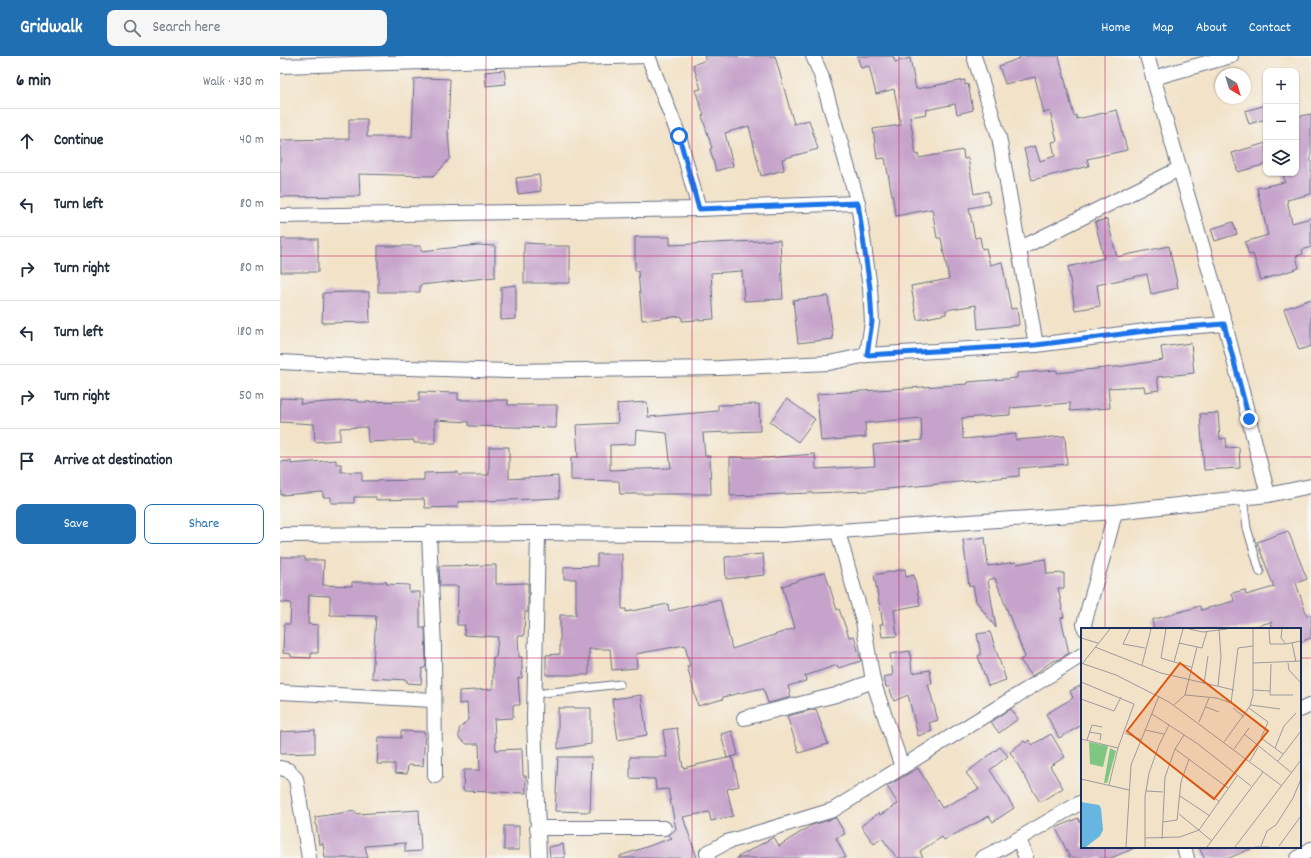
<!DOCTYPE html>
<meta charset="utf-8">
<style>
:root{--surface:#fff;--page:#f6f6f7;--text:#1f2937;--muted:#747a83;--line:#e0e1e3;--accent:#1f6fb2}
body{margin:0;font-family:Dekko,sans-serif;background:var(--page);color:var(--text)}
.controls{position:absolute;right:12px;top:12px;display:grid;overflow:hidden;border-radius:8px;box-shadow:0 1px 3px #0004}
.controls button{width:36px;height:36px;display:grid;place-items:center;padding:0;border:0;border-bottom:1px solid var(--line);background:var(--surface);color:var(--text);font:20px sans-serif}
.compass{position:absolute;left:935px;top:12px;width:36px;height:36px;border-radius:50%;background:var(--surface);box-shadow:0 1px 3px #0004;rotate:142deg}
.stop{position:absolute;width:12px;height:12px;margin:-9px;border:3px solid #1a73e8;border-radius:50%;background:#fff}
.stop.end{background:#1a73e8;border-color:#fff;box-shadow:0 1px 4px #0008}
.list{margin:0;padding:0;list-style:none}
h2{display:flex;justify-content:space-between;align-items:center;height:52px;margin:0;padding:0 16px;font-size:17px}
h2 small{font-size:13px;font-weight:400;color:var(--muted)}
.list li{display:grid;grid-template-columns:26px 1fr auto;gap:12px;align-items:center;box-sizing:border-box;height:64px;padding:0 16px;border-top:1px solid var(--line)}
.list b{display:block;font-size:15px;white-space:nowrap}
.list em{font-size:13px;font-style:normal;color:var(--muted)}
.actions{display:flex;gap:8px;padding:12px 16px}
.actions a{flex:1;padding:9px 0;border:1px solid var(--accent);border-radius:8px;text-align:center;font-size:14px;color:var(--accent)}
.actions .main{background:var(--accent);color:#fff}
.icon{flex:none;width:22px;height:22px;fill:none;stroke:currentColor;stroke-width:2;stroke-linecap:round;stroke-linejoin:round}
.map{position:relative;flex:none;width:1031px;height:802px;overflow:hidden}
header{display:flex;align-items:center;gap:24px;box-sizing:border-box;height:56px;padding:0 20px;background:var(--accent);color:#fff}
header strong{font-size:19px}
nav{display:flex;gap:22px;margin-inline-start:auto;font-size:14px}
.search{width:280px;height:36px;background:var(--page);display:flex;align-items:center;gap:10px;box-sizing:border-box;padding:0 14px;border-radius:8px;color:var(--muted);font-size:15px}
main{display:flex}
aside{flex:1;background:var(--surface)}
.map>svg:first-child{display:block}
.building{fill:#c6a3cb;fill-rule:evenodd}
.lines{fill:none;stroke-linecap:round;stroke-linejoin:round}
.lane-casing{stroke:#666e83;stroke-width:9}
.street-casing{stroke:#666e83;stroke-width:16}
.lane{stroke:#fff;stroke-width:7}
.street{stroke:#fff;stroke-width:14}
.route{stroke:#1a73e8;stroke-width:5}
.grid{fill:none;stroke:#c2185b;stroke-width:1;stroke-opacity:0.55}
.inset-road{fill:none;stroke:#9c9a9e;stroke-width:1}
.view{fill:#de5710;fill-opacity:0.15;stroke:#de5710;stroke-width:2}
.inset-edge{fill:none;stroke:#1b2f5e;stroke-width:2}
</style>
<header>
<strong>Gridwalk</strong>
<div class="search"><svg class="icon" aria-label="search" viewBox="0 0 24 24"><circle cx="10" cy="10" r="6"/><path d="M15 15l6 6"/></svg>Search here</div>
<nav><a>Home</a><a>Map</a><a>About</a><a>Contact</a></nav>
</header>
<main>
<aside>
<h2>6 min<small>Walk · 430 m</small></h2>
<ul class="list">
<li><svg class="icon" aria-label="ahead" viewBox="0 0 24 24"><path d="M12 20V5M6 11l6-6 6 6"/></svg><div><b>Continue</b></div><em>40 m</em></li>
<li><svg class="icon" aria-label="left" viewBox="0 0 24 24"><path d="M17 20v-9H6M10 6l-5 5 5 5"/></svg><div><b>Turn left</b></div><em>80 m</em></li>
<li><svg class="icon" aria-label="right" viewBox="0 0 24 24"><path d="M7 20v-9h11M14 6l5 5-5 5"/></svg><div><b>Turn right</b></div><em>80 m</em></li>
<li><svg class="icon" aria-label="left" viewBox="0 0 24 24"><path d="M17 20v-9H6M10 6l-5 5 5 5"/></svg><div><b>Turn left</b></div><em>180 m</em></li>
<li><svg class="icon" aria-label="right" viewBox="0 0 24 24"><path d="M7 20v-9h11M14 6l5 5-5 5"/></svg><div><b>Turn right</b></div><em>50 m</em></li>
<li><svg class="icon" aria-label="arrive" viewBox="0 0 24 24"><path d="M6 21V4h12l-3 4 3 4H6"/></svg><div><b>Arrive at destination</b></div></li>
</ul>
<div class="actions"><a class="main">Save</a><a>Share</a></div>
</aside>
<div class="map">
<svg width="1031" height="802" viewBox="0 0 1031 802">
<rect width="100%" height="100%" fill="#f6f6f2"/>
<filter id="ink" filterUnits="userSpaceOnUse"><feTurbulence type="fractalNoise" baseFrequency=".025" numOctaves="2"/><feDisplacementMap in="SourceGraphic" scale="8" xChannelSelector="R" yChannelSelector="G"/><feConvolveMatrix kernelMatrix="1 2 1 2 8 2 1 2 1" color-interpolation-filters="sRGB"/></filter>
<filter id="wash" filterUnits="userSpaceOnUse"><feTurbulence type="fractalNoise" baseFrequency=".012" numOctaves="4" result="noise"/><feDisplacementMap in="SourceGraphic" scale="16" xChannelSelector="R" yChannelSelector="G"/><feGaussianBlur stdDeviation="0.9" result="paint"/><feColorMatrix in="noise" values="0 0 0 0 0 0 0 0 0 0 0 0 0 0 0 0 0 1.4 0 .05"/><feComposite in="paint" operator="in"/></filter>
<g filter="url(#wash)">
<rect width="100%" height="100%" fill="#f2e2c8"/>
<g id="blocks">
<g class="building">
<path d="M424,0H495L514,68L529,64L538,93L502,103L504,114L481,120L469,70L445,77L453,110L436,115L430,93L432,92L422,60L424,59L415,34L421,33L413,9L426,4Z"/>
<path d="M577,0H613L615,6L630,2L636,33L685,24V29L688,28L693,54L677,58L675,48L646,54L647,58L630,61L636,99L638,98L639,102L683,94L684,103L688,102L694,138L708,135L710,148L689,152L695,182L700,181L702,193L706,192L710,209L722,206L731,253L737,252L739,269L698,273L696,249L666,254V258L637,264L631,230L669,223L661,182H657L652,153L616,160L605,102L597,103L593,73L621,69L614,33L596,38L589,10L581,12Z"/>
<path d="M739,0H779L794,60L796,59L797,63L837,54L847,94L807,103L809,110L752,124L744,93L755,90L760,105L775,100L772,86L777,85L770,55L764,57L755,21L725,28L719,10L740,2Z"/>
<path d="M224,14L226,28L206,30L205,16Z"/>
<path d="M144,22L170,23L168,76L170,102L160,114L153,120L79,118L80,140L0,141V84L69,83V63H87V81H132L134,23Z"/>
<path d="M986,49V63L969,68L965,55Z"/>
<path d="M1031,58V138L1007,144L1012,167L1031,162V191L1022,194L1023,198L1016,200L1019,212L981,224L973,198L969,199L965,186L988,179L977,132L1005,126L1003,117H1016V61Z"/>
<path d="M986,87V108L958,116L952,97Z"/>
<path d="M259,119L261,135L238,138L236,122Z"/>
<path d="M827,163L837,201L889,190L898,232L871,238L867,218L817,229L820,250L795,254L788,211L824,202L815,166Z"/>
<path d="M953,166L957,178L935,185L931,173Z"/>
<path d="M355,181H390V189L500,184L503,243L464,245L462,215L431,217L434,263L402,265V260L362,264L358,215H355Z"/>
<rect x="1" y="183" width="37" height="33"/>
<path d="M244,187L264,188V190H290V227H244Z"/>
<path d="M198,189L215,190V221L140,229V236H98V190H141V195Z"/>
<path d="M236,229V263L221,264V231Z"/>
<path d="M70,236H89L90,266L42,267L43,237Z"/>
<path d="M548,240L553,283L518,287L513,244Z"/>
<path d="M1031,243V290L1019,294L1004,253Z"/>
<path d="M911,287L914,317L877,321L879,334L865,336L864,330L828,332L830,352L790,355V347L730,352V359L682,362L683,383L736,378V384L785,380L787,408L739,412V420L587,435L450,440V401L486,402L535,398L536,413L595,410L593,389L642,384L641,362L585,367L586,381L541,385L537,338L688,328V326L737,322V317L777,314V317L844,310L883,304L881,291Z"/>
<path d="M139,336L178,337V344H228V349H277L276,372L189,370V366L155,364V387H134V384L88,386L87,371L60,372V384L35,386L34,368L0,366V342L21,343L20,348L77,344V346L139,345Z"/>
<path d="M507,343L535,363L518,386L490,366Z"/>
<path d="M367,346L368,361L438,355V349L479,348L480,375L423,377L425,400H430L431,438H340L339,425L291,424V401H298L296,369L338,367L337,348ZM356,374L387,377L391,412L330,414V389L355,388Z"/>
<path d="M938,357L940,383L946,382L947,392L959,391L960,412L924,414L920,358Z"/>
<path d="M209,391H229V423L278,420L279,442L178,446V451L145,452L144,443L96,444V441H74V447H51V441H43V436L1,439L0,406L11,405V408L56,404V408H61V416H82V425L144,424V417L178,416V419H209Z"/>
<path d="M1008,475L1027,523L1016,527L1027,560L1031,559V582L1020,586V573H993L991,566L965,573H874L872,564L920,550L921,554L954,545L952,537L965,534L966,539L994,531L977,486Z"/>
<path d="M705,481L708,510L736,506L737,508L765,503L767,518L784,517V532H778L784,561L781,562L789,597L779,603L771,606L752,620L740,604L745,601L715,522L708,524L716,572L696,545L693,530H689L683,484Z"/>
<path d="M317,498H342V553H346V556L388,548L389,555L440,543L452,593L515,572L502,530L545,516L557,554L559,553L569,581L574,580L581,605L558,612L557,609L525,620L526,625L508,630L511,641L488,647L483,632L443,641V643L418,650L407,610H410L405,589L356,598L357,612L332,614L330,593H309V619H266V599L280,598V559H296V523H284V511L317,510Z"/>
<path d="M483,498L485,519L446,523L445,501Z"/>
<path d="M0,501H25V504H44L43,529L72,530V526H107L106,528L129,529V536H140V572H145L146,608L145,612H142L141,628L127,627V624L92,622L96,560L50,559V540L29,539L28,568L38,569V597H31V602L11,601V598L3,597L4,568H10L11,547L0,546Z"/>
<path d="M216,509V528L248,527V556H245L244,580H238L239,601H242V622H238L240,649H233V662L214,663L216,694L242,693L243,720H246V737L183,735L184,714H200L199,688H187L179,682V673L188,664L187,647L179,648V635L213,633V601H216L218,581L184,579L185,569H177L178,530H160L159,510Z"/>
<path d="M625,513L626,521L634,519L640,549L614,554L617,580L602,581L600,568H603L594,519Z"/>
<path d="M710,576L726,624L708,630L698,600L701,599L697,578Z"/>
<path d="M630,595L632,617L650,614L652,628H648L658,664L649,667L652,675L638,680L628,639L614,645L609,631H606L604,621L613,619L610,598Z"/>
<path d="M802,629V669L779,682L766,658L793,642L790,635Z"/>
<path d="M361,639L367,679L338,684L332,643Z"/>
<path d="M278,652H311V688L278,693Z"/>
<path d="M536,653L548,688L519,697L507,660Z"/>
<path d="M731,653L738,663L719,677L711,666Z"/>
<path d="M397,672L403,712L452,701L459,730L447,733L453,760L431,765L429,756L403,761L417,802H340V800L392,782L389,779L396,773L388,733L376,734L375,723L350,722V701H387L383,674Z"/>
<path d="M35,674V697L0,698V676Z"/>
<path d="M121,675L145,676L143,710L128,709L127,718L115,717V708H97L99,681L121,682Z"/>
<path d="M452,675L458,699L447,702L441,678Z"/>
<path d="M771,678L785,701L770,710L783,732L760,746L730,696L744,685L746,687L749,684L752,689Z"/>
<path d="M720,691L728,700L710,714L734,752L713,766L709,760L664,784L662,781L640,795L643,802H617L602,782L594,788L581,770L599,757L600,759L618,748L607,730L638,712L662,752L699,733L686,717Z"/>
<path d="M278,701H312L310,756L275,755Z"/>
<path d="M139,754L141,795L125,796V787L85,790L88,802H45L43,788H39L35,761L75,755L76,758Z"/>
<path d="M556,762L565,778L556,782L566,802H456L494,781L499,790L532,769Z"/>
<path d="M798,762L802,771V791H857L831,802H790L776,772Z"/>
<rect x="224" y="770" width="15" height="24"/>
<path d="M283,788L285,802H270L269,791Z"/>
<path d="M919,791H975L949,802H924Z"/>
</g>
</g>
</g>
<g filter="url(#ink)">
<use href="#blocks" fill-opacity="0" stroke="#666e83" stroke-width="1"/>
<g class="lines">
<g class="lane-casing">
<g id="lane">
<path d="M963,442L967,472L980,516"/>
<path d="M255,638L340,628"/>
</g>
</g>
<g class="street-casing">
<g id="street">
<path d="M368,0L399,80L419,153"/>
<path d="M533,0L541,19L578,147L590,232L592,266L587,299"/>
<path d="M694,0L719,81L756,289"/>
<path d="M867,0L945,268L988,439"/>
<path d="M0,10L368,0"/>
<path d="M873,22L951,0"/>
<path d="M0,160L419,153L578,147"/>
<path d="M739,193L899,113"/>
<path d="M0,306L96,311L229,315L440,312L549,307L587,299L756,289L881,273L945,268"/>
<path d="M558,476L583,565L593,625L622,711"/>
<path d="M149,477L154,592L155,720"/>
<path d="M258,477L254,663L259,802"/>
<path d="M0,479L258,477L501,479L835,456L988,439L1031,430"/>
<path d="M805,573L804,568C814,531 826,494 835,456"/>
<path d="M0,636L153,644"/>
<path d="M1020,654L1031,649"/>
<path d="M464,662L556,639L593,625"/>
<path d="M0,712L8,714L16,723L29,802"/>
<path d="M257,772H384"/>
<path d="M739,783L746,802"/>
<path d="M904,791L907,802"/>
<path d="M428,802L427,797L447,786L553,754L802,599"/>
<path d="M702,802C737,786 768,764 802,746"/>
<path d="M1018,802L1031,793"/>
</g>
</g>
<use href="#lane" class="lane"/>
<use href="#street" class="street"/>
</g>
</g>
<g class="lines" filter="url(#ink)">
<path class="route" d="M399,80L419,153L578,147L590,232L592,266L587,299L756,289L881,273L944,268L969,363"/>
</g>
<path class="grid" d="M206,0V802M412,0V802M619,0V802M825,0V573M0,200H1031M0,401H1031M0,602H802M1020,602H1031M825,791V802"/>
<g transform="translate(801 572)">
<rect width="220" height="220" fill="#f2e2c8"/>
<path d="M8,114L27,118L22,139L9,136ZM29,120L35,123L26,155H23Z" fill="#7ec682"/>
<path d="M0,174L18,177L20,180L22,202L19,208L5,219H0Z" fill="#66b6e1"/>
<path class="inset-road" d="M49,1L42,16L64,20M85,1L80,30L110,39M108,1L122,4L146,1M188,1L189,16H205M201,1L200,10L205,16L220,13M0,10L17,15M98,15L121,20L126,3M211,15L215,34M14,19L80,45L153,62M93,34L102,1M0,35L35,47L88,74L201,158M172,35L220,33M207,35L208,42L220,55M1,36L29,1M190,36L189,67H212M61,37L70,1M0,54L53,76L37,120L28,157M123,56L127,28M137,58L140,29L138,1M172,62L189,63M104,67L136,70L150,75L157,20L172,18M0,71L33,83L40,69M93,77L104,67L116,19M169,77L199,81M125,79L138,84M152,80L163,89M168,80L187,94L180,110L202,126M71,86L117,116L170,158M118,94L128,70M64,102L83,106M8,104L20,106L19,112M44,105L61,112M163,106L211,145M0,111L37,120M6,112L11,97L21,99M143,114L169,78L172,67V1M194,120L203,98L215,85M94,121L147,160M153,121L168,100M169,133L177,119M197,133L220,103M102,147L139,174M0,151L48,162M65,163L82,164M99,168L129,188M98,186L131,213M82,194L96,192L100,154L108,131M64,210L99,209L118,202L156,148M81,211L84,149L94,121L103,107M180,218L186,203L195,197L212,170L220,151M198,218L220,188M45,219L50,137L78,68M64,219V169L68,145L78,117L88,97M126,219L182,144M154,219L220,132M174,219H188"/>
<path class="view" d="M99,35L187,103L133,171L46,103Z"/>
<rect width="220" height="220" class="inset-edge"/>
</g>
</svg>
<div class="controls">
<button>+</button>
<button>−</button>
<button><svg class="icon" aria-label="layers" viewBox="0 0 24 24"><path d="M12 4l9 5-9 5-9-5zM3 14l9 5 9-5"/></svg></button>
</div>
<svg class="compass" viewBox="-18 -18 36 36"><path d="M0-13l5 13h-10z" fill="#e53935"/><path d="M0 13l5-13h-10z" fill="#747a83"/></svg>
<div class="stop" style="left:399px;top:80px"></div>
<div class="stop end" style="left:969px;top:363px"></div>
</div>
</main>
